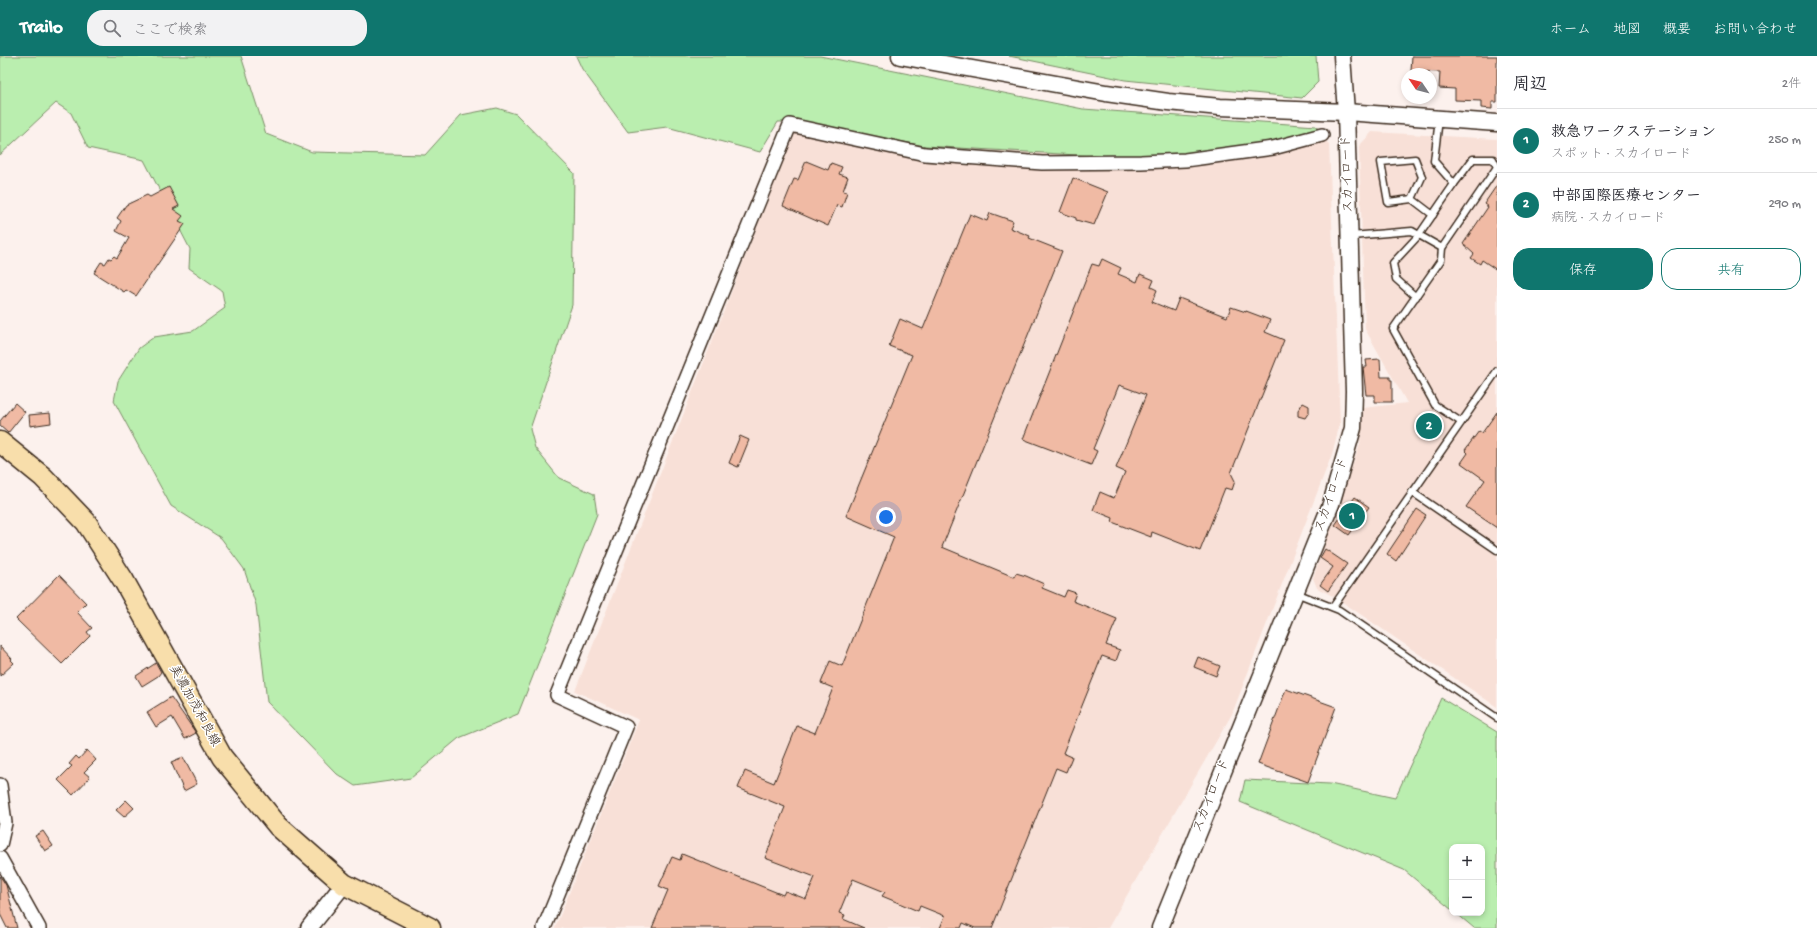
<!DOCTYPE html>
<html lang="ja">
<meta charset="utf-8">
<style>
:root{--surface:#fff;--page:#f2f2f3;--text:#2b2b33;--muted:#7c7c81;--line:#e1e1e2;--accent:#0f766e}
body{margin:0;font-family:"Gochi Hand","Klee One",sans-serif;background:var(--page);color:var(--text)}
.controls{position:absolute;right:12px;bottom:12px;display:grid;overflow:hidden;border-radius:8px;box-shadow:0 2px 6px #0003}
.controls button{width:36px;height:36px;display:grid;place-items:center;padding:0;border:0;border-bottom:1px solid var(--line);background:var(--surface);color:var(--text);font:20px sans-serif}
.compass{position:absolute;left:1401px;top:12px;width:36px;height:36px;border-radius:50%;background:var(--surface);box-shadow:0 2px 6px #0003;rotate:305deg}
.you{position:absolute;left:886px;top:461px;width:14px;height:14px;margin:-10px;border:3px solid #fff;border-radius:50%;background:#1a73e8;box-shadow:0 0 0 6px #1a73e833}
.badge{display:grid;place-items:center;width:26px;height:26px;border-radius:50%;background:var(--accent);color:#fff;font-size:13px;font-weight:700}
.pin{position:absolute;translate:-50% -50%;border:2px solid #fff;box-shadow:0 1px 4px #0006}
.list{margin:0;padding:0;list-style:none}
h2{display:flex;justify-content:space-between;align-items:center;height:52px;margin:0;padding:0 16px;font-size:17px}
h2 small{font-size:13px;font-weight:400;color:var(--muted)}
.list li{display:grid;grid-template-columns:26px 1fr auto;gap:12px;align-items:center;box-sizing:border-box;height:64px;padding:0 16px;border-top:1px solid var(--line)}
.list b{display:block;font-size:15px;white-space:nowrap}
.list p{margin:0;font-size:13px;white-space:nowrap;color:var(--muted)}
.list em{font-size:13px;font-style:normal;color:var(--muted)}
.actions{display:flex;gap:8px;padding:12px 16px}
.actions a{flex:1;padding:9px 0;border:1px solid var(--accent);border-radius:16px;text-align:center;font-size:14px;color:var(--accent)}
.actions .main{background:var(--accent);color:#fff}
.icon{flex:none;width:22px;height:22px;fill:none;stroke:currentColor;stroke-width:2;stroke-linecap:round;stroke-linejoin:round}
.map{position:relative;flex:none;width:1497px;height:872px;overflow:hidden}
header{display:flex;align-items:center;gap:24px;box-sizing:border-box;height:56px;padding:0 20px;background:var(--accent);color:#fff}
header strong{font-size:19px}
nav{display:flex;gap:22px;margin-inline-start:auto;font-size:14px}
.search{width:280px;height:36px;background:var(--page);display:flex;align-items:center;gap:10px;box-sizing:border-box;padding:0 14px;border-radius:16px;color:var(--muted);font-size:15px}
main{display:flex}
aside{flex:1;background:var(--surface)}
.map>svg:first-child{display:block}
.built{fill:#f8e0d7}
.green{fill:#baeeaf;stroke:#7a8c66}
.building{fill:#f0baa4;stroke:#3b2a1e}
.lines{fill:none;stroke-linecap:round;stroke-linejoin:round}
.service-casing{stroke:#3b2a1e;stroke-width:9}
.minor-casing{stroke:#3b2a1e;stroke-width:16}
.tertiary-casing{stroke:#3b2a1e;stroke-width:19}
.primary-casing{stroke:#3b2a1e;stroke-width:23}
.service{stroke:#fff;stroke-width:6}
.minor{stroke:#fff;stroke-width:13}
.tertiary{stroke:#fff;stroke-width:16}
.primary{stroke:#f8deab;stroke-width:20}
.labels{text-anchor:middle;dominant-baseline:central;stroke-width:3;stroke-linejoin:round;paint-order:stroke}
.street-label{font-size:13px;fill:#3b2a1e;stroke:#fff}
</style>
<header>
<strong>Trailo</strong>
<div class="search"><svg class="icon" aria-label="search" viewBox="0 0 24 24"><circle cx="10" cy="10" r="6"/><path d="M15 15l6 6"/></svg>ここで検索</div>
<nav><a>ホーム</a><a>地図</a><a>概要</a><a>お問い合わせ</a></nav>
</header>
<main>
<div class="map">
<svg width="1497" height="872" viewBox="0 0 1497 872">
<rect width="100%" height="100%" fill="#fcf1ed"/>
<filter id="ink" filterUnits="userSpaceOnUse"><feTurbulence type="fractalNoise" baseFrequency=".025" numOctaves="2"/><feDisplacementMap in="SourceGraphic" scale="8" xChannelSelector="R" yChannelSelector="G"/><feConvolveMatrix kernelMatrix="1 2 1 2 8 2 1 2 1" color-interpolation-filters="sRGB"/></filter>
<g filter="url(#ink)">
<g class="built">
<path d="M798,66L1324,83L1329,88L1340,367L1332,398L1232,658L1108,872H555L639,664L575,635Z"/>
<path d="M1372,76L1497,83V651L1335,541L1317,532L1313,522L1360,388L1363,352L1407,347L1365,273L1359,90Z"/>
</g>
<g class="green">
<path d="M0,0H241L266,78L312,96L425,99L461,59L497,52L516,58L574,117L572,249L530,373L535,392L559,422L594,438L597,458L518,658L459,682L411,722L355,730L337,718L267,646L256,549L244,513L221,482L171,450L114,345L118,325L139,292L154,281L193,275L225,252L222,235L189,212L190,193L144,104L88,92L71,57L56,47L0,99Z"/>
<path d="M576,0H820L1083,53L1316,70L1324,83L1233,96L1128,102L925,90L798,66H778L760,96L667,71L628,76L582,13Z"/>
<path d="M1009,0H1316L1318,26L1302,42L1125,24Z"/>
<path d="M1441,642L1497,676V872H1474L1456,857H1482V791H1452V854L1404,814L1240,746L1245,724L1330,728L1395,742Z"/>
</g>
<g class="building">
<path d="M1412,0H1497V46H1492V53L1481,52V45L1455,44V33L1439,32L1440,16L1411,15Z"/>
<path d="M806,105L828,114L831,107L842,111L839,118L848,121L843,135L847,136L842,151L837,149L828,170L783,150L794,123L798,124Z"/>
<path d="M1073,122L1108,136L1094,169L1076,164V162L1060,156Z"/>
<path d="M1497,129V214L1482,204L1480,208L1471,202L1474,198L1463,188L1488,151L1484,148Z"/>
<path d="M169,131L179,150L173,153L183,160L179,165L185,168L136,240L126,234L124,236L94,217L101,206L105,208L109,202L111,203L114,200L117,202L129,182L116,175L121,165L117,162L126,149L147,139L150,141Z"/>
<path d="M990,157L1013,165L1010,172L1030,180L1029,182L1062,195L942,491L1014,521L1016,517L1026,520L1044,528L1042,532L1064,541L1067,534L1076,537L1073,545L1117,563L1106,589L1120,594L1116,605L1102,600L1063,697L1072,701L1066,716L1056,712L992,872H975L963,867L961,872H940L945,860L920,850L918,855L882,840L885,836L853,823L839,857L845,859L843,863L864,872H652L668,834L659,830L672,801L680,804L682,798L783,839L785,835L806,843L815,821L765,802L785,751L738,732L745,715L774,727L797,670L815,677L833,632L821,627L830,605L842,610L894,481L846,460L912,299L889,290L900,263L923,273L970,158L987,165Z"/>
<path d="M1102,203L1121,212L1118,218L1137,226L1140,218L1154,224L1151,231L1157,234L1152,246L1174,255L1179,242L1227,261L1231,251L1246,256V255L1270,264L1265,276L1284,284L1231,417L1235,425L1232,434L1225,432L1200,495L1152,476L1151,481L1112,466L1113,462L1093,454L1100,436L1114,442L1125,416L1116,412L1146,339L1119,329L1093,393L1097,395L1091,409L1023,383L1092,208L1099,210Z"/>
<path d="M1380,303L1381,321H1390V324H1392V346H1375V339H1366L1363,311H1367L1366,304Z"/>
<path d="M15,347L25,356L8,377L0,370V365Z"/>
<path d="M1303,347L1309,350V356L1305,362L1298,360V354Z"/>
<path d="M1497,356V472L1466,451L1485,424L1461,407L1468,397L1465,394L1479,375L1482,377Z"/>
<path d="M50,357L51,367L30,370L29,359Z"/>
<path d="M740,380L749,384L738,411L729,407Z"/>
<path d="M1355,441L1369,451L1349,479L1335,469Z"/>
<path d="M1417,453L1426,459L1396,505L1387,498Z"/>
<path d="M1325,493L1347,508L1328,535L1320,529L1333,511L1320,502Z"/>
<path d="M59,519L86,547L77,556L92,572L87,576L90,580L62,608L16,563Z"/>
<path d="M0,590L12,603L11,604L14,607L0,620Z"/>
<path d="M1198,601L1220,610L1216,620L1194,611Z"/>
<path d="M156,607L161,616L158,620L142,630L136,620Z"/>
<path d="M1286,633L1336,651L1308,726L1258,708Z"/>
<path d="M171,641L196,677L185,683L172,661L156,671L147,656Z"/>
<path d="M87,694L96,704L84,716L90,721L73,739L58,724L72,710L69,708L76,700L79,703Z"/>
<path d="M183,701L197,728L184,735L171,706Z"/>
<path d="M126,744L134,752L124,761L116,754Z"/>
<path d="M43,775L53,790L45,795L35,780Z"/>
<path d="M0,820L6,829L17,872H7L0,858Z"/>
</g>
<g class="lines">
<g class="service-casing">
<g id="service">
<path d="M1439,63L1434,105L1454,128L1473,103H1493L1497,111L1442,192L1441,204L1393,273L1435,349L1461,366"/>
<path d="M1412,143L1422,121L1415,103L1381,106L1388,146L1412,143L1433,159"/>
<path d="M1351,180L1412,175L1419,179L1454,128"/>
<path d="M1416,241L1396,223L1393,207L1419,179L1442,192"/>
<path d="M1412,436L1497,494"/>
<path d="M1296,537L1339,554L1497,662"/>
<path d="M1333,551L1497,315"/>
</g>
</g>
<g class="minor-casing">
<g id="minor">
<path d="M0,729L5,767L0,789"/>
<path d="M0,802L39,872"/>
<path d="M544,872L626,671L557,639L790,69L925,98L1042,107L1141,106L1185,104L1273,92L1322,79"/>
</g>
</g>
<g class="tertiary-casing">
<g id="tertiary">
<path d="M900,0L1106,37L1168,46L1220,51L1346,56L1497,67"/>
<path d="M309,872L344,828"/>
<path d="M1160,872L1331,448L1353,372L1354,335L1346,56L1342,0"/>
</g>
</g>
<g class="primary-casing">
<path id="primary" d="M0,386L43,421L86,466L124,525L222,701L278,770L344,828L430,872"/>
</g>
<use href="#service" class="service"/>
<use href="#minor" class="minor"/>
<use href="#tertiary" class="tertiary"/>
<use href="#primary" class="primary"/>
</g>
</g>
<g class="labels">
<g class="street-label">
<text transform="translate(1348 118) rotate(-92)">スカイロード</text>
<text transform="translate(1332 439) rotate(-71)">スカイロード</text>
<text transform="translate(194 650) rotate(61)">美濃加茂和良線</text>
<text transform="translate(1212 740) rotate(-68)">スカイロード</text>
</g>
</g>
</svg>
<div class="controls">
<button>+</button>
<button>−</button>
</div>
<svg class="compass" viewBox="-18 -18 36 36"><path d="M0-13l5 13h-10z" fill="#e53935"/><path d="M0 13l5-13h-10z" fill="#7c7c81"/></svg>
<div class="you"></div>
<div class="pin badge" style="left:1352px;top:460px">1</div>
<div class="pin badge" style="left:1429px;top:370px">2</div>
</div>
<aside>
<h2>周辺<small>2件</small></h2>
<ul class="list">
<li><span class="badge">1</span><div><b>救急ワークステーション</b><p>スポット · スカイロード</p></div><em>250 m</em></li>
<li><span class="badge">2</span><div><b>中部国際医療センター</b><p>病院 · スカイロード</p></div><em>290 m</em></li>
</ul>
<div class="actions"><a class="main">保存</a><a>共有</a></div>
</aside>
</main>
